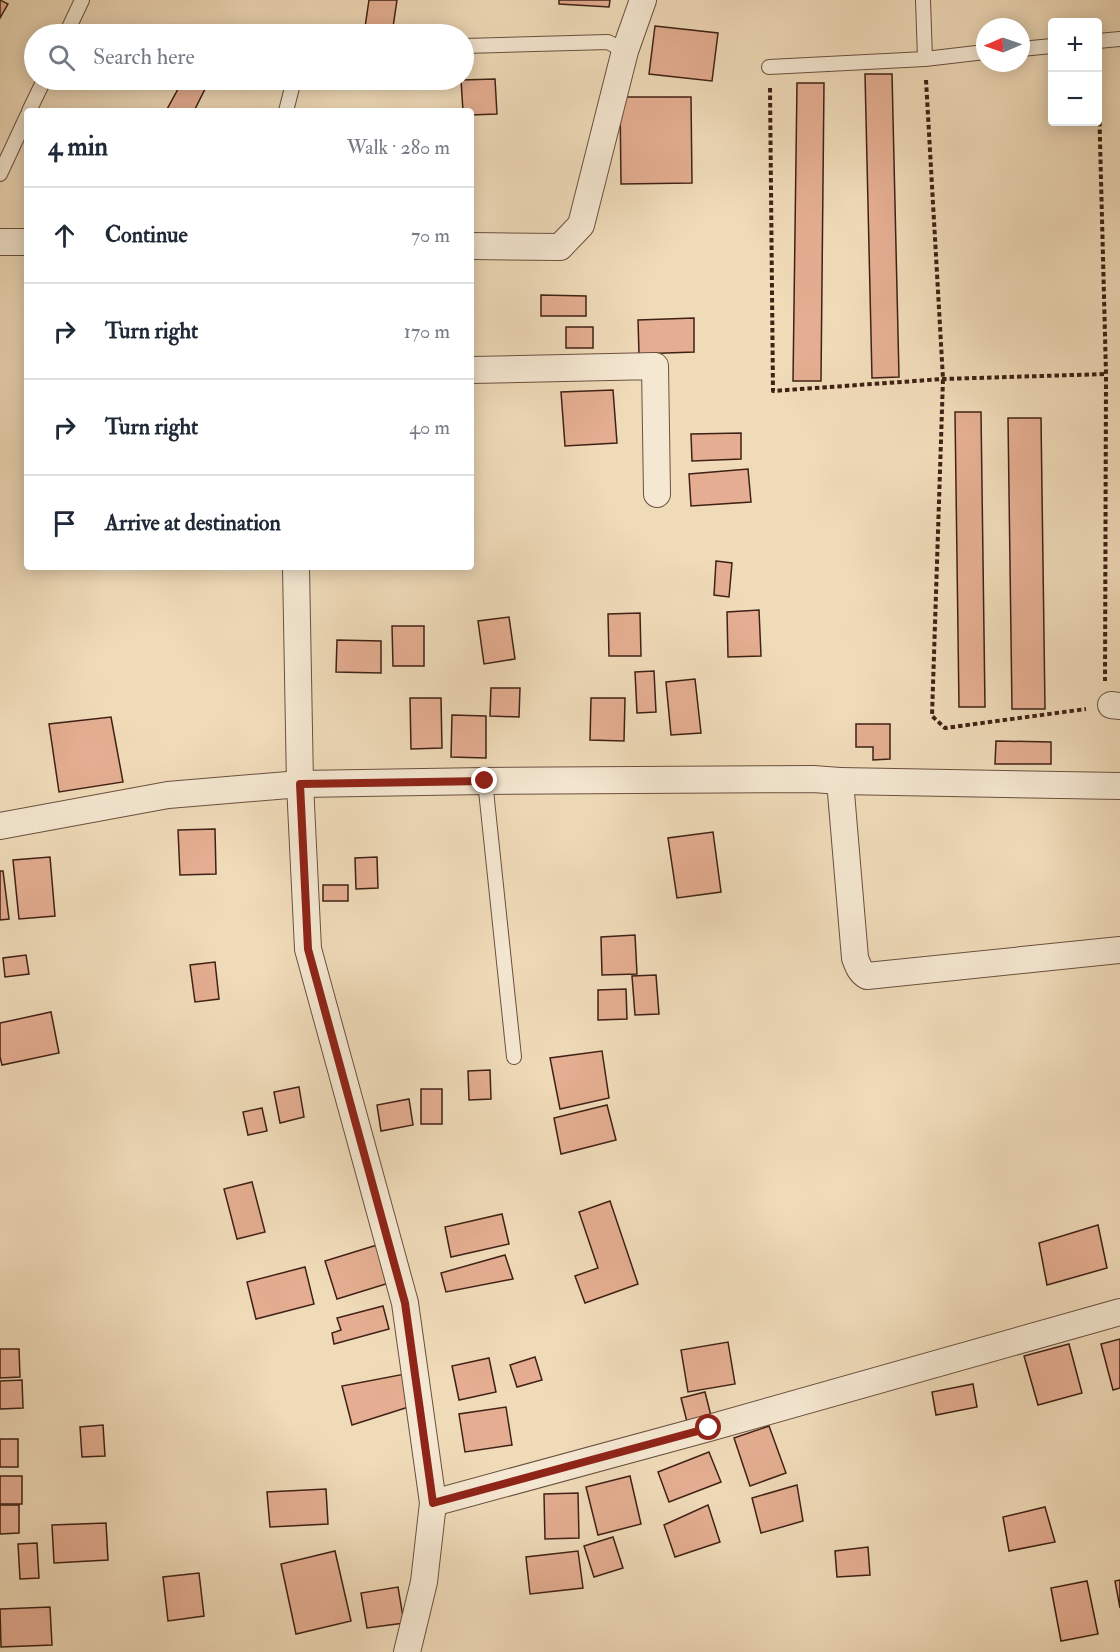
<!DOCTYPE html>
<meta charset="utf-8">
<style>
:root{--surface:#fff;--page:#f6f6f7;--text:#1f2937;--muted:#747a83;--line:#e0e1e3}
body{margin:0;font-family:"IM FELL Double Pica",serif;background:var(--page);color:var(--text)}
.controls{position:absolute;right:18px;top:18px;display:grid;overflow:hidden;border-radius:6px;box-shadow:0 3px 15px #0003}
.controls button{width:54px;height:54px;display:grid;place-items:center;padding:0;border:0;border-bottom:2px solid var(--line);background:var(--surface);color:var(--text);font:30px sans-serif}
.compass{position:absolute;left:976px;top:18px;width:54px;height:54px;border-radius:50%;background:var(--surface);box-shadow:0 3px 15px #0003;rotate:268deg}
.stop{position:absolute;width:18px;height:18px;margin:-14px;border:4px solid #8f2418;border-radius:50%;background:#fff}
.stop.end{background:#8f2418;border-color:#fff;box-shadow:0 2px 6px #0008}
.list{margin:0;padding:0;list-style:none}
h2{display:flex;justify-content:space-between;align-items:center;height:78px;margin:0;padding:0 24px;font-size:26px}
h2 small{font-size:20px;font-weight:400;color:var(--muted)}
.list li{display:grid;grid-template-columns:39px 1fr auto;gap:18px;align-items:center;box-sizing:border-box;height:96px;padding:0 24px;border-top:2px solid var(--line)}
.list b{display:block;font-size:22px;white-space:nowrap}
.list em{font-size:20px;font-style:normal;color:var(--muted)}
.icon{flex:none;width:33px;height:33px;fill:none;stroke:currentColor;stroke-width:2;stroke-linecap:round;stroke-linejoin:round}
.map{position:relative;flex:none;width:1120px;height:1652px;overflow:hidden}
.search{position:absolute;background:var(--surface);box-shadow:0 3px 15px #0003;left:24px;top:24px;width:450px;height:66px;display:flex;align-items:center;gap:15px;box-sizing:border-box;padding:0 21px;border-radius:33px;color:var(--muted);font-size:22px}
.panel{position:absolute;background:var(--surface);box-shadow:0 3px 15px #0003;left:24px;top:108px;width:450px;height:462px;border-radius:6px}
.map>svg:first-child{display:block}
.building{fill:#e5ae92;stroke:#3f2115;stroke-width:1.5}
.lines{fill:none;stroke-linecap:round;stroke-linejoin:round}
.service-casing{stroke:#6b503e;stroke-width:16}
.minor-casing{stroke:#6b503e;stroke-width:28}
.path{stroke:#3f2115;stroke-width:4;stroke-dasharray:4.5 3;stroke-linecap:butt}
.service{stroke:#f5e8d2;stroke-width:14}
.minor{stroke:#f5e8d2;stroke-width:26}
.route{stroke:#8f2418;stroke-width:8}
</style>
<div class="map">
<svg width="1120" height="1652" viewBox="0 0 1120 1652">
<rect width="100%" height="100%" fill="#f0dbb9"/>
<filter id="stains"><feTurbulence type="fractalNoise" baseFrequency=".00333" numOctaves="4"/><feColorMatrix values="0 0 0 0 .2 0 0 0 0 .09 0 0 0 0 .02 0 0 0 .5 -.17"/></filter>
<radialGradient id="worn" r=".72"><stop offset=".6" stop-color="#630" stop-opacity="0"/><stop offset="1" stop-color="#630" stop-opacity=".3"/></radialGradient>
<g class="building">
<path d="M0,0L8,4L0,18Z"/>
<path d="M369,0H397L392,34H364Z"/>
<path d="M559,0H610L609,7L559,4Z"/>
<path d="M655,26L718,33L712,81L649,74Z"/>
<path d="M865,74H892L899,377L872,378Z"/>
<path d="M495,79L497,114L471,115V111H463L461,80Z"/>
<path d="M183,80H192L206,87L194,111H166Z"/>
<path d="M263,80H289L288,85Z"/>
<path d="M797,83H824L821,381H793Z"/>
<path d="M620,97H691L692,183L621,184Z"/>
<path d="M541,295L586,296V316H541Z"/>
<path d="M694,318V352L639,354L638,320Z"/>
<rect x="566" y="327" width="27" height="21"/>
<path d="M613,390L617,443L565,446L561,392Z"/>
<path d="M955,412H981L985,707H959Z"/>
<path d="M1008,418H1041L1045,709H1012Z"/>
<path d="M741,433V459L692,461L691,434Z"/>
<path d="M748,469L751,502L691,506L689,474Z"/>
<path d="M716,561L732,563L729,597L714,595Z"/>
<path d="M759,610L761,656L728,657L727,612Z"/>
<path d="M640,613L641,656H609L608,614Z"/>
<path d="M509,617L515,659L484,664L478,621Z"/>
<path d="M392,626H424V666H393Z"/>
<path d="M337,640L381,641V673L336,672Z"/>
<path d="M654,671L656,712L637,713L635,672Z"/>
<path d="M695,679L701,733L671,735L666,682Z"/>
<path d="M491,688H520L519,717L490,716Z"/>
<path d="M410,698H441L442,748L411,749Z"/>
<path d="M591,698H625L624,741L590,740Z"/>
<path d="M452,715L486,716V758L451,757Z"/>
<path d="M111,717L123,782L59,792L49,724Z"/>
<path d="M856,724H890V759L873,760V747H856Z"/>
<path d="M996,741L1051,742V764H995Z"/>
<path d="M215,829L216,874L180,875L178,830Z"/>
<path d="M713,832L721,892L677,898L668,838Z"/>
<path d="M50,857L55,916L19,919L13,860Z"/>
<path d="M377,857L378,888L356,889L355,858Z"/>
<path d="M0,871H3L9,919L0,920Z"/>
<rect x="323" y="885" width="25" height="16"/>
<path d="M635,935L637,974L602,975L601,937Z"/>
<path d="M26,955L29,974L5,977L3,958Z"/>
<path d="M215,962L219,999L195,1002L190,965Z"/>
<path d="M656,975L659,1014L635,1015L632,976Z"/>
<path d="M626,989L627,1019L598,1020V990Z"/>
<path d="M51,1012L59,1053L2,1065L0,1057V1023Z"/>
<path d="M602,1051L609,1098L560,1109L550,1058Z"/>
<path d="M490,1070L491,1099L469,1100L468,1071Z"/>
<path d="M299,1087L304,1117L280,1123L274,1092Z"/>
<rect x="421" y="1089" width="21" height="35"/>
<path d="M409,1099L413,1125L381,1131L377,1105Z"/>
<path d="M607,1105L616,1140L561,1154L554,1118Z"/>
<path d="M262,1108L267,1131L248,1135L243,1112Z"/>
<path d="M252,1182L265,1232L237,1239L224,1189Z"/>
<path d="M610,1201L638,1284L585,1303L575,1276L598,1268L579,1212Z"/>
<path d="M502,1214L509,1244L451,1257L445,1227Z"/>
<path d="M1098,1225L1107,1268L1047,1285L1039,1243Z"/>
<path d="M377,1245L389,1283L337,1299L325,1261Z"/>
<path d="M505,1255L513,1279L446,1292L441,1273Z"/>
<path d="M305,1267L314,1304L256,1319L247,1282Z"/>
<path d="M383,1306L389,1329L334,1344L332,1333L341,1330L337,1318Z"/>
<path d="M1120,1339V1388L1113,1390L1101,1344Z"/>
<path d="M728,1342L735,1384L688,1392L681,1350Z"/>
<path d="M1069,1344L1082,1393L1038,1405L1024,1356Z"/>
<path d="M0,1349H19L20,1377L0,1378Z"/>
<path d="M535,1357L542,1380L517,1387L510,1365Z"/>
<path d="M489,1358L496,1392L459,1400L452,1366Z"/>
<path d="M410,1373L418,1404L352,1425L342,1386Z"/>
<path d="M22,1380L23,1408L0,1409V1381Z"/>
<path d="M973,1384L977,1407L936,1415L932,1392Z"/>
<path d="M705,1392L711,1416L687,1422L681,1398Z"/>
<path d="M506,1407L512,1445L465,1452L459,1414Z"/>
<path d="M103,1425L105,1456L82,1457L80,1427Z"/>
<path d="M769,1426L786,1473L750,1486L734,1438Z"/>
<rect x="0" y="1439" width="18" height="28"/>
<path d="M709,1452L721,1482L669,1502L658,1472Z"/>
<rect x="0" y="1476" width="22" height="28"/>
<path d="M630,1476L641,1524L598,1535L586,1487Z"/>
<path d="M797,1485L803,1521L761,1533L752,1498Z"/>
<path d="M326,1489L328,1524L270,1527L267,1492Z"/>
<path d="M578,1493L579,1538L545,1539L544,1494Z"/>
<path d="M0,1505H19V1533L0,1534Z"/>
<path d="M708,1505L720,1542L675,1557L664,1525Z"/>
<path d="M1045,1507L1055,1542L1009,1551L1003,1517Z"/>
<path d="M106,1523L108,1560L54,1563L52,1525Z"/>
<path d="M613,1537L623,1568L594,1577L584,1546Z"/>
<path d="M37,1543L39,1578L20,1579L18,1544Z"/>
<path d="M868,1547L870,1575L837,1577L835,1551Z"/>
<path d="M335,1551L351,1621L296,1634L281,1564Z"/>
<path d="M578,1551L583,1588L530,1594L526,1557Z"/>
<path d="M199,1573L204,1616L168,1621L163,1577Z"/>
<path d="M1120,1580V1608L1115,1581Z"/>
<path d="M1087,1581L1098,1634L1061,1641L1051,1588Z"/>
<path d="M398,1587L404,1623L367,1628L361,1593Z"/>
<path d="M50,1607L52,1645L1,1647L0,1609Z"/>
</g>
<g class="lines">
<g class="service-casing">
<g id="service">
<path d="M923,0L925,59"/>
<path d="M66,34L82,0"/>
<path d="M1098,41L1120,39"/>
<path d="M464,46L608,42L625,51"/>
<path d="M1021,49L1052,46"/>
<path d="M769,67L925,59L985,52"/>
<path d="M29,111L44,80"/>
<path d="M286,111L294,80"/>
<path d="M0,174L27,116"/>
<path d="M485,781L514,1057"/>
</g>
</g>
<g class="minor-casing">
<g id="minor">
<path d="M0,242H27"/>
<path d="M471,246L560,247L581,225L625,51L643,0"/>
<path d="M471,370L655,366L657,494"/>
<path d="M296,567L300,784L308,949L405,1303L433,1503L424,1582L407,1652"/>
<path d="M1111,705L1120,706"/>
<path d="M840,781L1120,786"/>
<path d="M0,826L168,795L300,784L485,781L813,779L840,781L855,958C858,966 860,972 867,976L1120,950"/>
<path d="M433,1503L709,1428L1120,1312"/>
</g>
</g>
<g class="path">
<path d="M1098,62L1106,374L1105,681"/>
<path d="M926,80L943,379L932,716L945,728L1086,709"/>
<path d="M770,88L773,391L943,379L1106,374"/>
</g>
<use href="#service" class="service"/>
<use href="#minor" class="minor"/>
</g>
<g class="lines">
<path class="route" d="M485,781L300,784L308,949L405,1303L433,1503L709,1428"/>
</g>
<rect width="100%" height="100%" filter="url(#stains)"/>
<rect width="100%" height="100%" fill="url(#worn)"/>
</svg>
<div class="controls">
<button>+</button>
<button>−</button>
</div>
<svg class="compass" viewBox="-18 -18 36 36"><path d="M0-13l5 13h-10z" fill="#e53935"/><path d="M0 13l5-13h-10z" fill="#747a83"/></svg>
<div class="stop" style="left:709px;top:1428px"></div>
<div class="stop end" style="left:485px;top:781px"></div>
<div class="search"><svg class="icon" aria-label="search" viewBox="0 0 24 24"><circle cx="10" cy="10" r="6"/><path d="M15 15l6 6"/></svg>Search here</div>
<section class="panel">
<h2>4 min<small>Walk · 280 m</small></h2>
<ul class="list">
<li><svg class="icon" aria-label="ahead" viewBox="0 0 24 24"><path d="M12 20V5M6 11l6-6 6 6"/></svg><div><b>Continue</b></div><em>70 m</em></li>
<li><svg class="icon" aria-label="right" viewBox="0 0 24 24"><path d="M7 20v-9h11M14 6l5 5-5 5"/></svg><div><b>Turn right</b></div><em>170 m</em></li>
<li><svg class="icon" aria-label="right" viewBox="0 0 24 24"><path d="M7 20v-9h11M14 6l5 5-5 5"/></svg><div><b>Turn right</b></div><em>40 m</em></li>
<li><svg class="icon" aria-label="arrive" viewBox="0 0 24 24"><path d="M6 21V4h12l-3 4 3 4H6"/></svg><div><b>Arrive at destination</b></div></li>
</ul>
</section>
</div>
